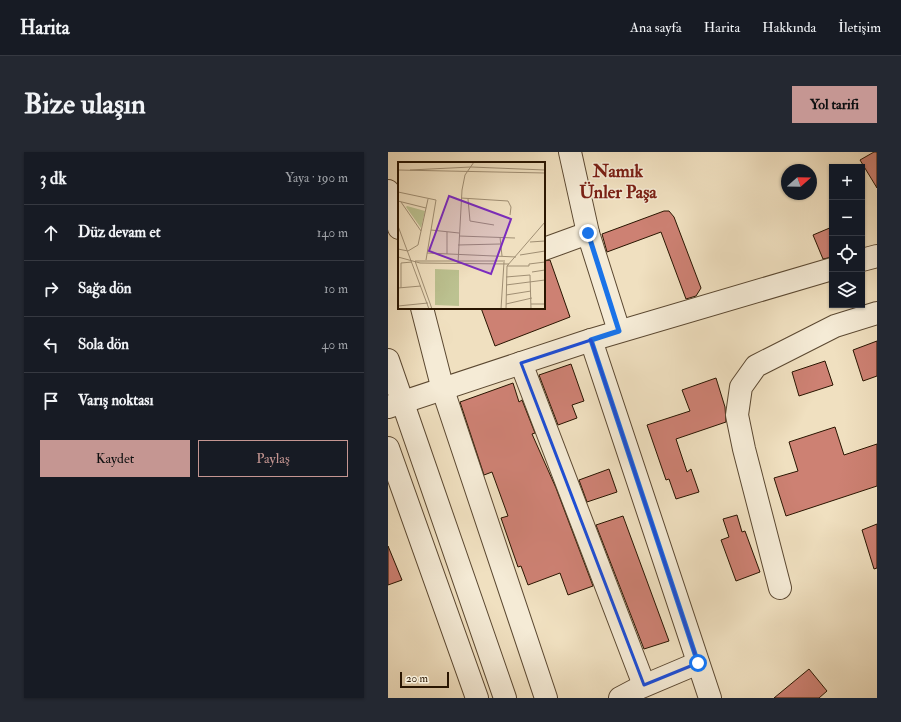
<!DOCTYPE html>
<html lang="tr">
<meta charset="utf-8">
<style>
:root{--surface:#171b24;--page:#242831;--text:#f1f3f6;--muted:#9ea1a6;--line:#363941;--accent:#c59692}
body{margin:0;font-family:"IM FELL Double Pica",serif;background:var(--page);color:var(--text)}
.controls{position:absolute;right:12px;top:12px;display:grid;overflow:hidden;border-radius:0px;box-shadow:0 1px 3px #0004}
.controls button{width:36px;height:36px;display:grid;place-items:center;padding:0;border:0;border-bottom:1px solid var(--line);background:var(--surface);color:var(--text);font:20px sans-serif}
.compass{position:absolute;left:393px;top:12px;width:36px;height:36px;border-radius:50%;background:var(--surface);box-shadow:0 1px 3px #0004;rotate:70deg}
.scale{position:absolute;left:12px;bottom:10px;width:49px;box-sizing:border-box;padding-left:4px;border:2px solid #291501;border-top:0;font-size:11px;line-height:14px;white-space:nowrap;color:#291501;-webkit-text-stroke:3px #f5ebd6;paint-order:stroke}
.stop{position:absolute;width:12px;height:12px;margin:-9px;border:3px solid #1a73e8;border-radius:50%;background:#fff}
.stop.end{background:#1a73e8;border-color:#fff;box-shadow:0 1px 4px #0008}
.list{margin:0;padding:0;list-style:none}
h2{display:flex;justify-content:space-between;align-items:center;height:52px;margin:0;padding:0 16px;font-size:17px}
h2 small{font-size:13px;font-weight:400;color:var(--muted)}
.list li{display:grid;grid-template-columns:26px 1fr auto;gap:12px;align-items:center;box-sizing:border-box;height:56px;padding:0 16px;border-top:1px solid var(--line)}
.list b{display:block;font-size:15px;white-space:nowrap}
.list em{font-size:13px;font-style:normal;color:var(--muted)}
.actions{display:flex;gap:8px;padding:12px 16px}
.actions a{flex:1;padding:9px 0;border:1px solid var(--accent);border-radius:0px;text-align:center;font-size:14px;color:var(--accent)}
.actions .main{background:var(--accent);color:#111}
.icon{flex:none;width:22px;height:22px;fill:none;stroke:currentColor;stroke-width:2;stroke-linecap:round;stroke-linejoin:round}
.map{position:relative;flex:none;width:489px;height:546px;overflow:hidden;border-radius:0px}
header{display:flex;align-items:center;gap:24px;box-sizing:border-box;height:56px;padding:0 20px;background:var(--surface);border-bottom:1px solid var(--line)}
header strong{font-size:19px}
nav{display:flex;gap:22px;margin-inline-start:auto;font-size:14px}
.intro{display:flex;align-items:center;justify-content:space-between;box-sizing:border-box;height:96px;padding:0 24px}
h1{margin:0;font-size:28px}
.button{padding:10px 18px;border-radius:0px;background:var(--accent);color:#111;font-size:14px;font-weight:700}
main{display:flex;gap:24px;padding:0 24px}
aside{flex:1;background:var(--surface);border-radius:0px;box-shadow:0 1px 3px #0004}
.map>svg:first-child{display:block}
.building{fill:#cd8173;stroke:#291501}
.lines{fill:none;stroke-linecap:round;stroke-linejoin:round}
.minor-casing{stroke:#5b4831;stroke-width:24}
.minor{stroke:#f5ebd6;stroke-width:22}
.route{stroke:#1a73e8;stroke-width:5}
.marked{fill:none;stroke:#1d4ed8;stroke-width:3;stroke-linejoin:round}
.labels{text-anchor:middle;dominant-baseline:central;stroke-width:3;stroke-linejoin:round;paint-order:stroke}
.district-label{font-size:18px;font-weight:bold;fill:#7a1f14;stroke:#f5ebd6}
.inset-road{fill:none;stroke:#a08f74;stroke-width:1}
.view{fill:#7b2cbf;fill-opacity:0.15;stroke:#7b2cbf;stroke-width:2}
.inset-edge{fill:none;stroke:#291501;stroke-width:2}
</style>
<header>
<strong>Harita</strong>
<nav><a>Ana sayfa</a><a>Harita</a><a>Hakkında</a><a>İletişim</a></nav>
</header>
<div class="intro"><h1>Bize ulaşın</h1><a class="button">Yol tarifi</a></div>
<main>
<aside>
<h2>3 dk<small>Yaya · 190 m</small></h2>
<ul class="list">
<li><svg class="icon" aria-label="ahead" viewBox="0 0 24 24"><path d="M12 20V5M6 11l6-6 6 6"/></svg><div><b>Düz devam et</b></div><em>140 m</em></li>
<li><svg class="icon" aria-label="right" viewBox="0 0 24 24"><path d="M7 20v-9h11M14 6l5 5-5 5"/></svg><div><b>Sağa dön</b></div><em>10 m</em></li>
<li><svg class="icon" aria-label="left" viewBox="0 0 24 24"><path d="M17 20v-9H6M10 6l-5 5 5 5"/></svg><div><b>Sola dön</b></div><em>40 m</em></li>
<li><svg class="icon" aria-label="arrive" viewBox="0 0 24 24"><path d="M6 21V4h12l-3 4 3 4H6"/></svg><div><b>Varış noktası</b></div></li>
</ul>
<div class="actions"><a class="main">Kaydet</a><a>Paylaş</a></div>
</aside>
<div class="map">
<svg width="489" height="546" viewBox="0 0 489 546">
<rect width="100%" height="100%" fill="#f0e0c0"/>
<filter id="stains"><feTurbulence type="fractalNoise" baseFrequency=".005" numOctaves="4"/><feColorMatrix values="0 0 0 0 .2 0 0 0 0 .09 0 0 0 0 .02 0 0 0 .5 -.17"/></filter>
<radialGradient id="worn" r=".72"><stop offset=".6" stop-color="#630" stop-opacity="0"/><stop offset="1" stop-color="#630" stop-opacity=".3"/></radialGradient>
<g class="building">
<path d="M486,0H489V36L472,8Z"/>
<path d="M276,59H281L286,65L313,136L308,144L298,147L273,80L219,100L214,82Z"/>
<path d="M444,75V105L435,107L425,83Z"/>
<path d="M162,108L182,165L107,194L93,156H156V109Z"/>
<path d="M489,189V224L475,229L465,198Z"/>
<path d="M437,209L445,233L411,244L404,220Z"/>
<path d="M183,212L196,249L184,253L189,266L170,273L151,223Z"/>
<path d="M328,226L337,255L338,270L288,287L299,320L303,317L311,340L288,347L281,327L278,328L259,273L302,259L294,238Z"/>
<path d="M125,231L131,250L134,248L147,281L144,282L168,336L205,434L180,443L172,421L140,433L133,414L130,415L113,366L120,364L104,320L96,323L72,250Z"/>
<path d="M447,275L456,303L489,292V334L398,364L386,326L410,319L401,290Z"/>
<path d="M221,317L229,340L199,350L191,328Z"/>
<path d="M349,363L354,380L357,379L372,420L348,429L333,388L341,385L335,367Z"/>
<path d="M235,364L281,489L256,497L208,373Z"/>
<path d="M489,372V416L486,417L474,378Z"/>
<path d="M0,394L14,428L0,433Z"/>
<path d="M421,517L439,539L431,546H386Z"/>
</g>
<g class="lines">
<g class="minor-casing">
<g id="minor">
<path d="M182,0L200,81L231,179"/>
<path d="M0,39L11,76"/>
<path d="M156,97L200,81"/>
<path d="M474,108L489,104"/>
<path d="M34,156L55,238L158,546"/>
<path d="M203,188L322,546"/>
<path d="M0,208L117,546"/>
<path d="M133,211L256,533"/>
<path d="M0,255L203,188L444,117"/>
<path d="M0,296L89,546"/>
<path d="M392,436L356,297L349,263L353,235L368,214L447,174L489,161"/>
<path d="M232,546L251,536L310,511"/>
</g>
</g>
<use href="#minor" class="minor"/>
</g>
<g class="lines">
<path class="route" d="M200,81L231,179L203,188L310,511"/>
</g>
<path class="marked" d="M203,188L310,511L256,533L133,211Z"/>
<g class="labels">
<g class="district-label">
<text x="230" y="19">Namık<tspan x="230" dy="21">Ünler Paşa</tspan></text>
</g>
</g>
<g transform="translate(10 10)">
<rect width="147" height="147" fill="#f0e0c0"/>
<path d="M9,44L27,49L23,66L8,45ZM37,107L61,108V144L37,143Z" fill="#bcc291"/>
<path class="inset-road" d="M0,8L147,11M12,8L73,5L147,8M0,30L38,38L28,98M63,36L110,39L113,45L112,53M70,37L72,59L96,63M0,39L28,46M3,40L23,69M0,64L31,147M33,68L61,71M61,74L117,76M102,75L104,94M132,80L147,79M60,83L102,82M0,87L10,89L20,83L30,37M29,91L118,95M49,92V70M122,93L147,89M0,95L22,101L111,102M17,99H107M17,99L34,147M60,101L64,28L67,13L76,0M109,104H131V102L147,100M134,110L147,108M108,115L132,113L133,147M108,123L147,118M0,126L23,124M3,126V101L14,100M108,133L133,129M108,142L134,136M133,142H147M0,144L30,141M103,147L106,100M108,147L109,104L147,60"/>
<path class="view" d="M51,34L113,57L93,112L31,89Z"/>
<rect width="147" height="147" class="inset-edge"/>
</g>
<rect width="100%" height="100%" filter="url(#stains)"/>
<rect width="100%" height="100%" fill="url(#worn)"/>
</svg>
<div class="controls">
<button>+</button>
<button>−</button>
<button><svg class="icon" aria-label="locate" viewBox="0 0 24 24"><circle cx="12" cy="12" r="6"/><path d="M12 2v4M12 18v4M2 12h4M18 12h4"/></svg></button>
<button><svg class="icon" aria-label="layers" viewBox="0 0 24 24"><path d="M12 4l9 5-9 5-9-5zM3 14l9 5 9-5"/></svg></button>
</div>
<svg class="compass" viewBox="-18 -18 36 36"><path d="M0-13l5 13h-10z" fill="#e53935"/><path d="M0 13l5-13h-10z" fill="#9ea1a6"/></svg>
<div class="scale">20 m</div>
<div class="stop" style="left:310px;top:511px"></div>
<div class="stop end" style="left:200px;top:81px"></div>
</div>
</main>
